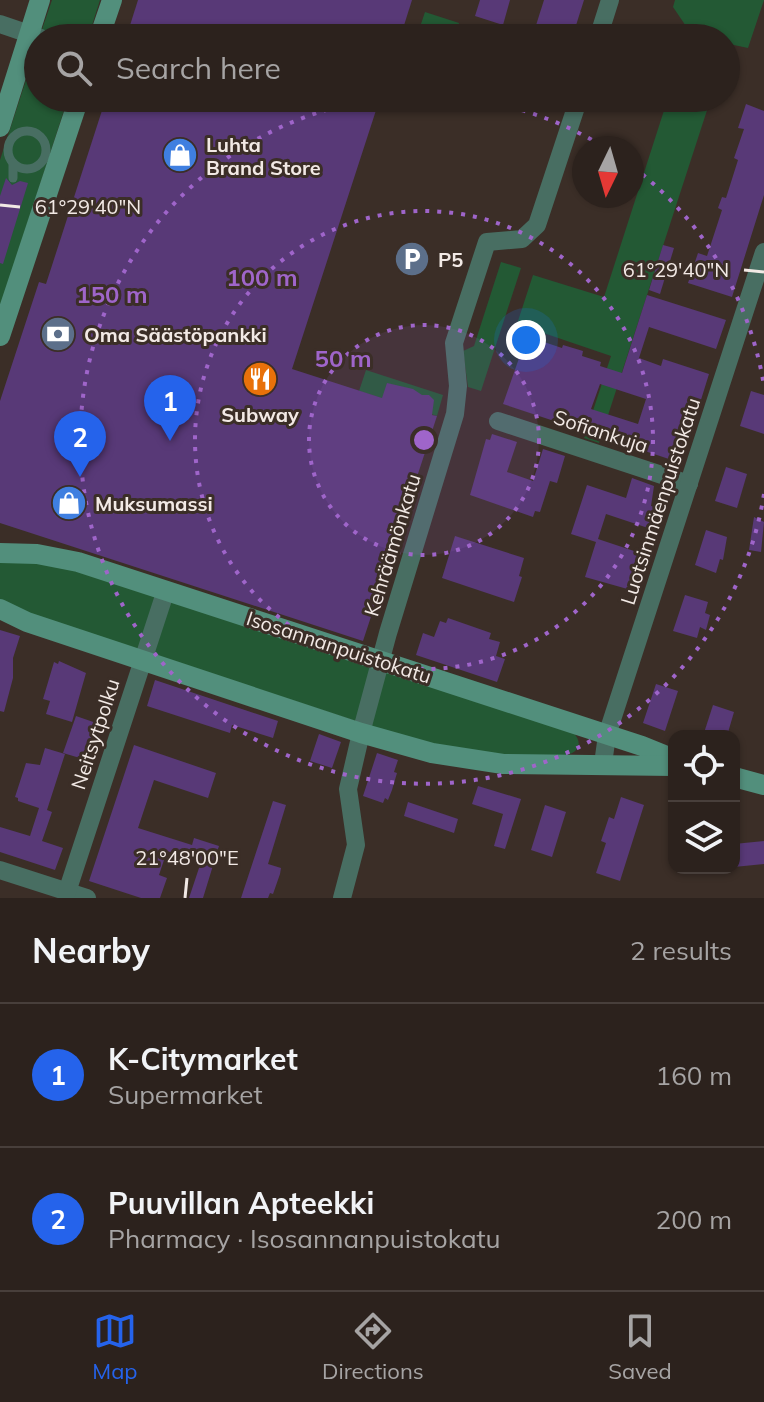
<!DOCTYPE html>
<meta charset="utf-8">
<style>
:root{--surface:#2c221d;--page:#382f2a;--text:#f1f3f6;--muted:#a6a4a4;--line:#483f3b;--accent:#2563eb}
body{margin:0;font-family:Mulish,sans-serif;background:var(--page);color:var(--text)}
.controls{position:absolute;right:24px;bottom:24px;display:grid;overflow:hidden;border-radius:16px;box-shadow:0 2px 6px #0004}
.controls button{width:72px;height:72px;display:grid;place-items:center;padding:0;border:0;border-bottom:2px solid var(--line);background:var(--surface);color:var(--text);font:40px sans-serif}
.compass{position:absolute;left:572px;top:136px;width:72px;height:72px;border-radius:50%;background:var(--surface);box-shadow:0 2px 6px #0004;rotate:185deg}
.you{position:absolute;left:526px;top:340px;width:28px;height:28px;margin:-20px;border:6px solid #fff;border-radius:50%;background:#1a73e8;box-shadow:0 0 0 12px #1a73e833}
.badge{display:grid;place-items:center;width:52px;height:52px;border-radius:50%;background:var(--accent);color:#fff;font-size:26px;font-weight:700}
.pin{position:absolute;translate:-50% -66px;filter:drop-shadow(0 2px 4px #0008)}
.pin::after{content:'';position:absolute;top:42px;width:28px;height:24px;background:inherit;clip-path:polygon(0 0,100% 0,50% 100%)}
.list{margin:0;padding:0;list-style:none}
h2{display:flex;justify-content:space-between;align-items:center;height:104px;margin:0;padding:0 32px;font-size:34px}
h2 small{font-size:26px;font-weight:400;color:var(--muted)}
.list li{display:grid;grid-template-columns:52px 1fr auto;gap:24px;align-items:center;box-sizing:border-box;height:144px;padding:0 32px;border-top:2px solid var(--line)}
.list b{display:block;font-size:30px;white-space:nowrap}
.list p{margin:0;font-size:26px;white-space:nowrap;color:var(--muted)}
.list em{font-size:26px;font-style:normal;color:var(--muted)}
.icon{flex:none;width:44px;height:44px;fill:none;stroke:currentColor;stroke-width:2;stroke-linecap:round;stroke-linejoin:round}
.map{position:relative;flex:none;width:764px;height:898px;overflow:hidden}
.search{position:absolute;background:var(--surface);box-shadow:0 2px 6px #0004;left:24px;right:24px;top:24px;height:88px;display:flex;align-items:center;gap:20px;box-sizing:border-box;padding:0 28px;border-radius:44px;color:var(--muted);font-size:30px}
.sheet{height:392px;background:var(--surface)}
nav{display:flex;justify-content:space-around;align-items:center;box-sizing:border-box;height:112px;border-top:2px solid var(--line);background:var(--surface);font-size:22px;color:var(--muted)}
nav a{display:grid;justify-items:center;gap:4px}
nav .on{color:var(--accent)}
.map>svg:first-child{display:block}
.green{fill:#235934}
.building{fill:#583977;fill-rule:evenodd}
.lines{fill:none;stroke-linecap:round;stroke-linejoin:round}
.lane{stroke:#486e62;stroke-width:9}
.street{stroke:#486e62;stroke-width:18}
.secondary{stroke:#528f7c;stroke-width:20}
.ticks{fill:none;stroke:#f2e9e5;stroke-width:3}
.ring{fill:none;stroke:#9f65ca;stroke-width:4;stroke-dasharray:4 8}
.labels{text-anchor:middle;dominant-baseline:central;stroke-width:6;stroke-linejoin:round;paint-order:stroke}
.poi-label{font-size:20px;font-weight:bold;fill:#f2e9e5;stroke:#3b2e27;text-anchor:start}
.street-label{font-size:20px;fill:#f2e9e5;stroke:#3b2e27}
.ticks-label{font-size:20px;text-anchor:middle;fill:#f2e9e5;stroke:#3b2e27;stroke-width:6;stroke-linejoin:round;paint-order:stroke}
.centre{fill:#9f65ca;stroke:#3b2e27;stroke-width:4}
.ring-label{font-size:24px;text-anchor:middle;font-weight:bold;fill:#9f65ca;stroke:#3b2e27;stroke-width:6;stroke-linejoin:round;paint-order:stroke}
</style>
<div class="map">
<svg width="764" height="898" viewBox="0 0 764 898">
<rect width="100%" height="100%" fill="#3b2e27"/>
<g class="green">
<path d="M52,0H100L88,38H39Z"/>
<path d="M675,0H764L748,48L729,44L726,52V38H688L690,32L673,7Z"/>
<path d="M425,12L459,23L455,38H443L419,30Z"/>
<path d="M38,43V98H68L0,308V160Z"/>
<path d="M668,98H711L599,443L584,438L611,356L517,324L533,275L604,297Z"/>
<path d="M501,262L521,268L481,391L468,387L463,351L474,346Z"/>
<path d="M366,370L443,395L437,416L359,391Z"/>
<path d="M0,560L54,563L574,733C582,743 580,751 567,755H488L433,746L29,615L0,601Z"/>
</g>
<g class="building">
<path d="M138,0H412L400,38H126Z"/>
<path d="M480,0H510L503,25L475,16Z"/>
<path d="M544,0H584L572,38H532Z"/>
<path d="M106,98H380L292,369L382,398L387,383L413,389L422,395H429L434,400L432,415L437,416L363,641L0,523V401L39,282L46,284Z"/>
<path d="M746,104L764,111V195L732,297L688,283L698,253L707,256L722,210L718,208L722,197L726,198L738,160L734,158L744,129L738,128Z"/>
<path d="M6,178L12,185L20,181L28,183L3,264L0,263V196Z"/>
<path d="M663,245L674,248L660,294L649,290Z"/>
<path d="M647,295L726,320L716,349L649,327L639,358L661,366L663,359L709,374L700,403L696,402L686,430L690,432L678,462L503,404L525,341L537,345L538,340L562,348L563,345L583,351L582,356L601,362L600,366L622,373ZM600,384L646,399L638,424L591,409Z"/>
<path d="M751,391L764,395V434L740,426Z"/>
<path d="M492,434L517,442L507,472L533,481L543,449L565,456L557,483L550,481L540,512L535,511L533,517L470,495L486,439L490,440Z"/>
<path d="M726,467L747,474L737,508L715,501Z"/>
<path d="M632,478L654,486L651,506L655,507L648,528L606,514L598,539L649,556L638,592L585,577L596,542L571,534L587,485L626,498Z"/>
<path d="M754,517L764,522L761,552L749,550Z"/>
<path d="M706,530L727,537L723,560L720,559L716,573L695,565Z"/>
<path d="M455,536L524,558L519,576L522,577L514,602L442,578Z"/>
<path d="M685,595L708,602L705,613L710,615L706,630L700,627L697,638L673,631Z"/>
<path d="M448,618L491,633L489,639L500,642L496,656L505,659L497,682L416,655L423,633L434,637L440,621L446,623Z"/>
<path d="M0,630L20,636L13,658V678L4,712L0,711Z"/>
<path d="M59,661L86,673L72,722L46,714L50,701L43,699L54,662L58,664Z"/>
<path d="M155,680L278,721L273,738L232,725L230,733L147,706Z"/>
<path d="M656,684L678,691L665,731L643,723Z"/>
<path d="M713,705L734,712L727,736H703Z"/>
<path d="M76,716L102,725L90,761L63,753Z"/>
<path d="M319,734L341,742L332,768L310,761Z"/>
<path d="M134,745L216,773L208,798L154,780L138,828L192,845L194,838L219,846L203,898H189L201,862L167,851L159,875L167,878L160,898H141L89,881Z"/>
<path d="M45,748L65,754L47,810L52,812L42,841L63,848L55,870L0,852V827L30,836L39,808L18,801V798L15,797L26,763L40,765Z"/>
<path d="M377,753L398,760L394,772L397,773L392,790L388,800L385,798L383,803L363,796Z"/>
<path d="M478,786L521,799L505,849L494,846L503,814L472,804Z"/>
<path d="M621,797L644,805L620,881L596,873L606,843L601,841L609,817L614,819Z"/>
<path d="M273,801L286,805L268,864L281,868L280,874L273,894L270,893L268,898H241Z"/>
<path d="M408,802L458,819L454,833L404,816Z"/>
<path d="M545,805L566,812L552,857L531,850Z"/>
<path d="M764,841V864L734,867V844Z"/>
</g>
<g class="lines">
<g class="lane">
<circle cx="27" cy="150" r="19"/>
<path d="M13,178V163"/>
</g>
<g class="street">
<path d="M0,24L41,38"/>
<path d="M598,38L610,0"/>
<path d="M498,421L689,484"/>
<path d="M603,764L607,735L764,252"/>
<path d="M0,870L87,898"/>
<path d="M67,892L166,590"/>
<path d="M342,898L356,845L348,789L361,733L388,633L455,414L458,386L454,343L487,242L522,239L537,225L579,98"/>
</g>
<g class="secondary">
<path d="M99,38L112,0"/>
<path d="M0,127L40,0"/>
<path d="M0,336L79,98"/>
<path d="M0,553L37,554L78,562L642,746L674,759"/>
<path d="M0,609L27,622L361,733L432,753L503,764L674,766"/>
<path d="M734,777L764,785"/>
</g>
</g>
<path class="ticks" d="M0,205L20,207M744,270L764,272M185,898L187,878"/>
<circle cx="424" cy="440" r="115" fill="#9f65ca" fill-opacity=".12"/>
<g class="ring">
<circle cx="424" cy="440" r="115"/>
<circle cx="424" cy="440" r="229"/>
<path d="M764 494A344 344 0 1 1 385 98M463 98A344 344 0 0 1 604 147M633 167A344 344 0 0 1 764 386"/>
</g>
<defs>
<g id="shop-disc" transform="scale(1.8)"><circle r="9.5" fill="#3f7fe0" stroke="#3b2e27"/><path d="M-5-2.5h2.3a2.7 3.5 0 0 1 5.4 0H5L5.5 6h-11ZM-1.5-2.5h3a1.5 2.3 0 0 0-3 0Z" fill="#fff"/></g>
<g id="parking-disc" transform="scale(1.8)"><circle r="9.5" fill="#5c6f8a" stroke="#3b2e27"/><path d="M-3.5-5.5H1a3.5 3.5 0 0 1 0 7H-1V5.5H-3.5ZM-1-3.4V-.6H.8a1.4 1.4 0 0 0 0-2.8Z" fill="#fff"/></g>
<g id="bank-disc" transform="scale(1.8)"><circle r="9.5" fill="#5c6f8a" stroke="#3b2e27"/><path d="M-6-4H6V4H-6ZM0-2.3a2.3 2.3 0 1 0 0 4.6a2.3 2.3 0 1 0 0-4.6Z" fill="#fff"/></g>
<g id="restaurant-disc" transform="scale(1.8)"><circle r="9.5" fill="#e8710a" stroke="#3b2e27"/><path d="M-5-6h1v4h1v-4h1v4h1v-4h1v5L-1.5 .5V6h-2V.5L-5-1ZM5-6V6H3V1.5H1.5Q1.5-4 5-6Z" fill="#fff"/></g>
</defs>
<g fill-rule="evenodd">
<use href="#shop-disc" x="180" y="155"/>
<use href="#parking-disc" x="412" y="259"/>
<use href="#bank-disc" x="58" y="334"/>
<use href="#restaurant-disc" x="260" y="379"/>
<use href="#shop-disc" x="69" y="503"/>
</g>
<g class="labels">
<g class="poi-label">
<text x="206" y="144">Luhta<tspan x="206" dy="23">Brand Store</tspan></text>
<text x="438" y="259">P5</text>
<text x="84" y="334">Oma Säästöpankki</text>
<text x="260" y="414" text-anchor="middle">Subway</text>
<text x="95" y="503">Muksumassi</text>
</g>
<g class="street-label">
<text transform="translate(601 431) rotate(18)">Sofiankuja</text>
<text transform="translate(660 501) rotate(-72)">Luotsinmäenpuistokatu</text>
<text transform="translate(392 545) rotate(-73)">Kehräämönkatu</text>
<text transform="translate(339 647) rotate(18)">Isosannanpuistokatu</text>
<text transform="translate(95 734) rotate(-72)">Neitsytpolku</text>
</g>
</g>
<g class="ticks-label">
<text x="88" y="214">61°29'40"N</text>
<text x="676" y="277">61°29'40"N</text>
<text x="187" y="865">21°48'00"E</text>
</g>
<circle cx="424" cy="440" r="12" class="centre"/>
<g class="ring-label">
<text x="262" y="286">100 m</text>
<text x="112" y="303">150 m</text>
<text x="343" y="367">50 m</text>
</g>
</svg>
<div class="controls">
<button><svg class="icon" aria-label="locate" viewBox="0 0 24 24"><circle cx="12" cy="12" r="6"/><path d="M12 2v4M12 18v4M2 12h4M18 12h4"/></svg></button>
<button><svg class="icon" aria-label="layers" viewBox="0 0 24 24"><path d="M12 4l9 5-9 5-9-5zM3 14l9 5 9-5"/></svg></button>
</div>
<svg class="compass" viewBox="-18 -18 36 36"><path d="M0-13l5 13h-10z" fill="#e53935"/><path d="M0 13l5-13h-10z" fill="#a6a4a4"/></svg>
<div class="you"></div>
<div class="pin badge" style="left:170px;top:441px">1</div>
<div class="pin badge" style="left:80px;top:477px">2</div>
<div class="search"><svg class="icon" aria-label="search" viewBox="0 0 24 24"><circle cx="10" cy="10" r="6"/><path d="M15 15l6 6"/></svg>Search here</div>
</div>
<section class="sheet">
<h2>Nearby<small>2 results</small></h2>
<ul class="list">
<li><span class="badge">1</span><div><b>K-Citymarket</b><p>Supermarket</p></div><em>160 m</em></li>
<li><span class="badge">2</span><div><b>Puuvillan Apteekki</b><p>Pharmacy · Isosannanpuistokatu</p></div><em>200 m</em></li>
</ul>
</section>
<nav>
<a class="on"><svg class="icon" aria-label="map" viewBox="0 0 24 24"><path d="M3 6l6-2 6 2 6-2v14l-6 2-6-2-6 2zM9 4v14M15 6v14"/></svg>Map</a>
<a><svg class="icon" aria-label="directions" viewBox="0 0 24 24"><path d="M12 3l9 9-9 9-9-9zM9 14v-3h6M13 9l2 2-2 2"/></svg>Directions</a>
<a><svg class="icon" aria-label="saved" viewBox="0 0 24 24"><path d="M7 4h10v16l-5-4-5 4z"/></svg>Saved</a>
</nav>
